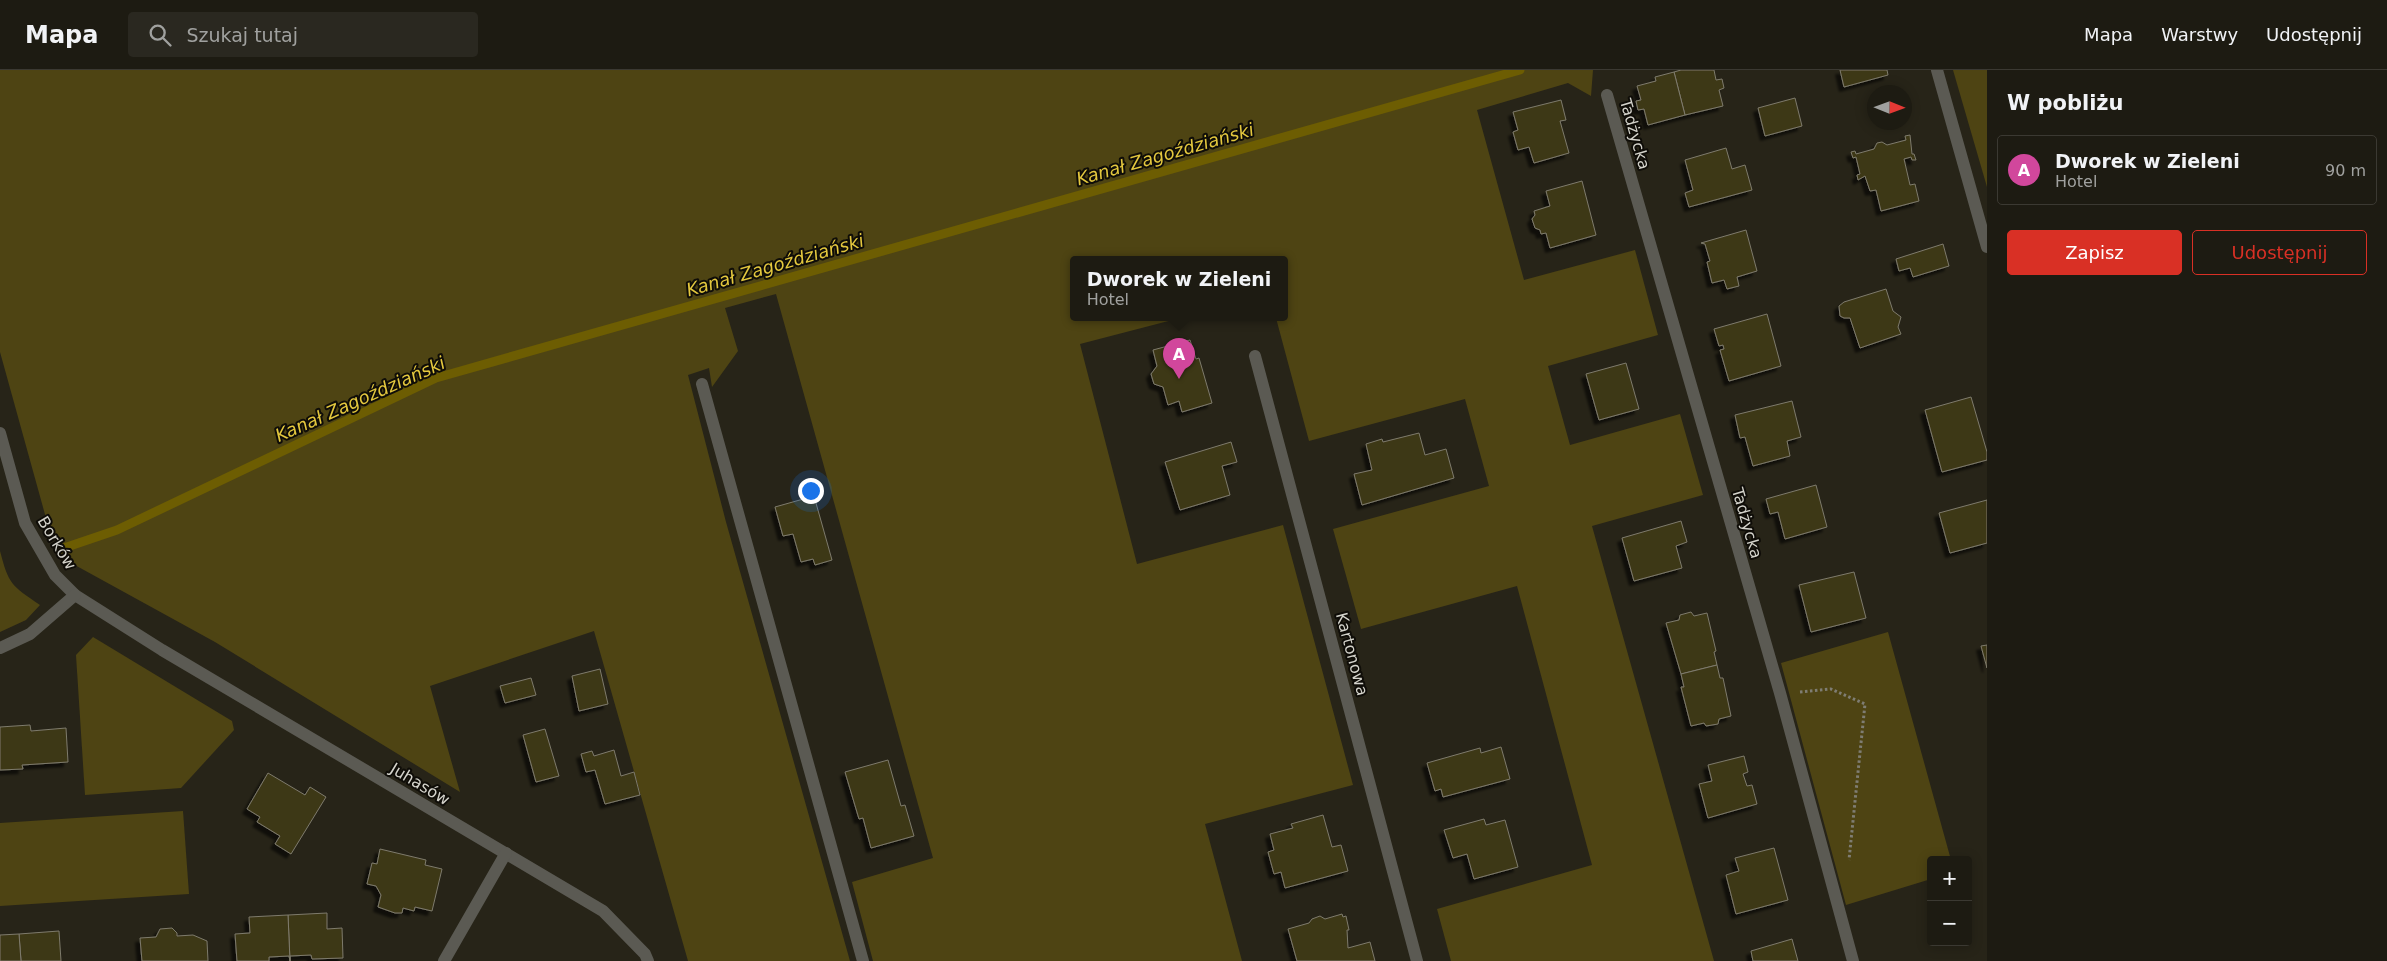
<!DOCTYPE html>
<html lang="pl">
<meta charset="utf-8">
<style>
:root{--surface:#1d1b12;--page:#2a2820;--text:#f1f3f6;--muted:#a0a19f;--line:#3b3932;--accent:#d93025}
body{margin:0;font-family:"DejaVu Sans",sans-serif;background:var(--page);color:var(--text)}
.controls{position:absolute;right:15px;bottom:15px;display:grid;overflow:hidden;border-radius:5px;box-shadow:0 2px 12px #0003}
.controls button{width:45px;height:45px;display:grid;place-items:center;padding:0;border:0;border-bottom:1px solid var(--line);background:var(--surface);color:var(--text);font:25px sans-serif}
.compass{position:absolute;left:1867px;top:15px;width:45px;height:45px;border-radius:50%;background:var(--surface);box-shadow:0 2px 12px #0003;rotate:91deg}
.you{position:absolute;left:810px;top:420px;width:18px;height:18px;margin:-12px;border:4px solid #fff;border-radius:50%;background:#1a73e8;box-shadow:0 0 0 8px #1a73e833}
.badge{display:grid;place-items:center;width:32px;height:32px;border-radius:50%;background:var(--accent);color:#fff;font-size:16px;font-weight:700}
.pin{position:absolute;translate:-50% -41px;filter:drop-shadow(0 1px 2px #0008)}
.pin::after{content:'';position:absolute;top:26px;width:18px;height:15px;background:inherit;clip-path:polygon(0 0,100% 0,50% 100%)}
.popup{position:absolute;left:1070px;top:186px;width:218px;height:65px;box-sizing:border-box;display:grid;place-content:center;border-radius:5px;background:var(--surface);filter:drop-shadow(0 1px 4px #0005);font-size:16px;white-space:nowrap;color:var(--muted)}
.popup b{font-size:19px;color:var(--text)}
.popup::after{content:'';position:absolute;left:50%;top:100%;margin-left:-10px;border:10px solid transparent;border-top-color:var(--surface)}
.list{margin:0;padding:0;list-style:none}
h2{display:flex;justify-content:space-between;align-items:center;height:65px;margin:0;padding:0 20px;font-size:21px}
h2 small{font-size:16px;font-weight:400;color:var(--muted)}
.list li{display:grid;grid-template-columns:32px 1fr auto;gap:15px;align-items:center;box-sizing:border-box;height:70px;margin:0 10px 10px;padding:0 10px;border:1px solid var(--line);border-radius:5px}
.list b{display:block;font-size:19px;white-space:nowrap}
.list p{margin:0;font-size:16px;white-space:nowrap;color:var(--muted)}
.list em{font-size:16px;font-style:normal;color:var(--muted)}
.actions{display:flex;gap:10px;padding:15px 20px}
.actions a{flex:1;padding:11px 0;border:1px solid var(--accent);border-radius:5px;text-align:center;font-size:18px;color:var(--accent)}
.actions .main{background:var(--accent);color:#fff}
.icon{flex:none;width:28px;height:28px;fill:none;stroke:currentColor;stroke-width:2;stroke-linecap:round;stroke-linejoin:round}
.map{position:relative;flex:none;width:1987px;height:891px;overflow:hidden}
header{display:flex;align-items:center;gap:30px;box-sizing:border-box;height:70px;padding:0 25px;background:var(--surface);border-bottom:1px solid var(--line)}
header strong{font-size:24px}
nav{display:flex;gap:28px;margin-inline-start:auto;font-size:18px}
.search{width:350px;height:45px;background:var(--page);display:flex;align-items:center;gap:12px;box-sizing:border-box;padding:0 18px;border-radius:5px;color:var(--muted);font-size:19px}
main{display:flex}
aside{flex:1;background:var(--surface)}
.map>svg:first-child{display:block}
.green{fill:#4e4413}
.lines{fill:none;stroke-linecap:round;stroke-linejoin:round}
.stream{stroke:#6d5d02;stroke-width:9}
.building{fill:#3e3718;stroke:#7e7b6c;filter:url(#shadow)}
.path{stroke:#7f7d73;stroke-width:3;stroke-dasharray:2.5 2.5;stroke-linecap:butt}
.minor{stroke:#5b5a53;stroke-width:12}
.labels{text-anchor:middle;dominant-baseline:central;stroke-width:4;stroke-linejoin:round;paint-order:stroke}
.street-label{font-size:16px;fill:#d4d3cb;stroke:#0f0d08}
.water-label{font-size:18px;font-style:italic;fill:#e4c83e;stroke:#0f0d08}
</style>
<header>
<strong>Mapa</strong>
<div class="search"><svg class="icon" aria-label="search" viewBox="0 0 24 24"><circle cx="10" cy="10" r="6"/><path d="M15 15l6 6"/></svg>Szukaj tutaj</div>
<nav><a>Mapa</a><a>Warstwy</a><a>Udostępnij</a></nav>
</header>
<main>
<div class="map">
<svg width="1987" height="891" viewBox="0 0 1987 891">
<defs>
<filter id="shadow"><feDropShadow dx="-4.5" dy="4.5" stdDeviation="1" flood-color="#0009"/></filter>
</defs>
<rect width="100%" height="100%" fill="#272418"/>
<g class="green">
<path d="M0,0H1593L1591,26L1568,13L1477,40L1524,210L1635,180L1658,265L1548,296L1570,375L1680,344L1703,425L1592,456L1714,891H1451L1437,839L1592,795L1517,516L1361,559L1333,459L1489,416L1465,329L1309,371L1276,248H1284V190H1074V248H1180L1080,274L1137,494L1283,455L1353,715L1205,754L1242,891H873L852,812L933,788L776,224L725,238L738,281L712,317L709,298L688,305L726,452L850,891H688L594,561L430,616L460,722L215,572L73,494L46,448L0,282Z"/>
<path d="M1953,0H1987V117Z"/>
<path d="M0,481C9,515 11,515 40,535L26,550L0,562Z"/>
<path d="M1888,562L1951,790H1931V809L1846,835L1781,593Z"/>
<path d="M93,567L232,651L234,660L181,718L85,725L76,585Z"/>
<path d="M183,741L189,824L0,836V753Z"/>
</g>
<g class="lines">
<path class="stream" d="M61,479L117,460L436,308L1520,0"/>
</g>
<g class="building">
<path d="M1681,0H1714L1716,10L1722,9L1724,18L1719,20L1723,36L1685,45L1674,2Z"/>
<path d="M1840,0H1887L1888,5L1844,17Z"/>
<path d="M1674,2L1685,45L1648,55L1644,39L1638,40L1636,31L1641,30L1637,16L1656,11L1655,7Z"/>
<path d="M1795,28L1802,56L1765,66L1758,38Z"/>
<path d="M1561,30L1566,50L1560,51L1569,83L1534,93L1529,77L1518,80L1513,62L1518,60L1513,42Z"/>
<path d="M1910,65L1912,84H1914L1916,90H1912L1911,87L1904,89L1910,115L1915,114L1919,131L1881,141L1876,120L1870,121L1865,106L1858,110L1857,105L1860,104L1856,87L1853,88L1851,82L1855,81L1856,84L1874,79L1877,73L1882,72L1887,75L1906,70L1905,66Z"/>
<path d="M1726,78L1732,99L1745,95L1752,120L1689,137L1685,123L1693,120L1685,90Z"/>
<path d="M1582,111L1596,165L1550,178L1546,163L1541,164L1540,160L1535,158L1532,149L1535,145L1534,141L1550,136L1546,121Z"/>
<path d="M1746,160L1757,201L1737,207L1739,216L1727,219L1724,210L1712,213L1707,192L1710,191L1705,174L1701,173Z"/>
<path d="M1943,174L1949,196L1913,207L1910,198L1899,201L1896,189Z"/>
<path d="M1886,219L1893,241L1901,247L1898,257L1901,264L1860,278L1850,248H1844L1840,246L1839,236L1844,232Z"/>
<path d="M1767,244L1781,296L1729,311L1720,280L1724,279L1723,275L1719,276L1714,259Z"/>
<path d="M1190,270L1196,289L1199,288L1212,333L1182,342L1179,331L1168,335L1163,317L1154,314L1151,304L1157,296L1153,280Z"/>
<path d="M1626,293L1639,339L1599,350L1586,304Z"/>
<path d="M1971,327L1987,382V390L1942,402L1925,340Z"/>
<path d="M1792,331L1801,367L1787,371L1790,386L1753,396L1745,367L1740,368L1735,345Z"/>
<path d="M1419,363L1425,385L1446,379L1454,408L1362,435L1354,404L1372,400L1366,374L1382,369L1383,372Z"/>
<path d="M1231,372L1237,392L1222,396L1230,425L1180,440L1165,392Z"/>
<path d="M1816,415L1827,457L1785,469L1778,442L1770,444L1766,429Z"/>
<path d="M814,426L832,490L815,495L813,489L801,492L793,464L783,466L775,437Z"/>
<path d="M1987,430V473L1950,483L1939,443Z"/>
<path d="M1681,451L1687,472L1676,476L1682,498L1634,511L1622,468Z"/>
<path d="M1854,502L1866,548L1811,562L1799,515Z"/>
<path d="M1691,542L1694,546L1707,543L1716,581L1714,582L1717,595L1681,604L1666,553L1679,550L1680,545Z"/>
<path d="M1987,575V598L1981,576Z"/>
<path d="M1717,595L1720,608H1723L1731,646L1719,649L1718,654L1706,656L1704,653L1691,656L1681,617H1684L1681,604Z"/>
<path d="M600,599L608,634L579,641L572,606Z"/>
<path d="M531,608L536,625L505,633L500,616Z"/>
<path d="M30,655L31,661L66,658L68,692L22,695L23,699L0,700V657Z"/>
<path d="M545,659L559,706L536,712L523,665Z"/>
<path d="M1501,677L1510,709L1443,727L1441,719L1435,721L1427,693L1480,678L1481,683Z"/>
<path d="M614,680L621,706L634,702L640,725L605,734L595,700L586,702L581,684L592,681L594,686Z"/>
<path d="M1744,686L1748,702L1743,704L1747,716L1752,715L1757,734L1708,748L1699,714L1712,711L1708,695Z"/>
<path d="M888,690L901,736L905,735L914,766L871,778L863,748L859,749L845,702Z"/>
<path d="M268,703L305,725L310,717L326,727L291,784L275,774L280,766L257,752L260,747L247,739Z"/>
<path d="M1323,745L1332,777L1341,775L1348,801L1285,818L1281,802L1274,804L1268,782L1274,780L1270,764L1293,758L1291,754Z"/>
<path d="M1484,749L1486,755L1505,750L1518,797L1474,809L1467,784L1453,788L1444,760Z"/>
<path d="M1774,778L1788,830L1736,844L1726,805L1739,801L1735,788Z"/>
<path d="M380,779L426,790L425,795L442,799L432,841L415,837L414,841L403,838L402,843H395L378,837L381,825L376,816L367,814L372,793L377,794Z"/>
<path d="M327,843V859L342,858L343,888L312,889L311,885L290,886V891L288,845Z"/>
<path d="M1342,844L1343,847L1346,846L1349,860H1347L1348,878L1370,872L1375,891H1297L1288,859L1309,853L1312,849L1320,846L1325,849Z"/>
<path d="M288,845L290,891L289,886L269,887V891H237L235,864L250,863L249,847Z"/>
<path d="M172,858L177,863V866L193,865L207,871L208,891H142L140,868L156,867L160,859Z"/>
<path d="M59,861L61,891H21L19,864Z"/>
<path d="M19,864L21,891H0V865Z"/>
<path d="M1792,869L1798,891H1753L1751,881Z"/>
</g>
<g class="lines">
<path class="path" d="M1800,622L1831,619L1865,634L1849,790"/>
<g class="minor">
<path d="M1937,0L1987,177"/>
<path d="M1607,25L1780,623L1853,891"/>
<path d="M1255,286L1417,891"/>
<path d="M702,314L863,891"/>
<path d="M0,363L25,453L55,505L75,525L162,580L603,841L645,884L648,891"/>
<path d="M0,578L30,564L75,525"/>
<path d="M444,891L506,783"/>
</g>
</g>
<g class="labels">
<g class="street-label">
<text transform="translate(1635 64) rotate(74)">Tadżycka</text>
<text transform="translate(1747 453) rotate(74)">Tadżycka</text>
<text transform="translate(57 473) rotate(59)">Borków</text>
<text transform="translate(1352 584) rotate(75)">Kartonowa</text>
<text transform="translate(420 714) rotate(31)">Juhasów</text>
</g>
<g class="water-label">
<text transform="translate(1165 84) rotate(-16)">Kanał Zagoździański</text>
<text transform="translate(775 195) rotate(-16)">Kanał Zagoździański</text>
<text transform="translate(360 329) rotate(-24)">Kanał Zagoździański</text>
</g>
</g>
</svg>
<div class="controls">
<button>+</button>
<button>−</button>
</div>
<svg class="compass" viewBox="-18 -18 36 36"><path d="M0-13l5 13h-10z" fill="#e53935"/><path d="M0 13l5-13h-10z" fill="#a0a19f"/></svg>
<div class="you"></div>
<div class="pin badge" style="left:1179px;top:309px;background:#d1479c">A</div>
<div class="popup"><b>Dworek w Zieleni</b>Hotel</div>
</div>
<aside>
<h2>W pobliżu<small></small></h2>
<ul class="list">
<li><span class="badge" style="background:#d1479c">A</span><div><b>Dworek w Zieleni</b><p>Hotel</p></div><em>90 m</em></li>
</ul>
<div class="actions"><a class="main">Zapisz</a><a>Udostępnij</a></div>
</aside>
</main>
